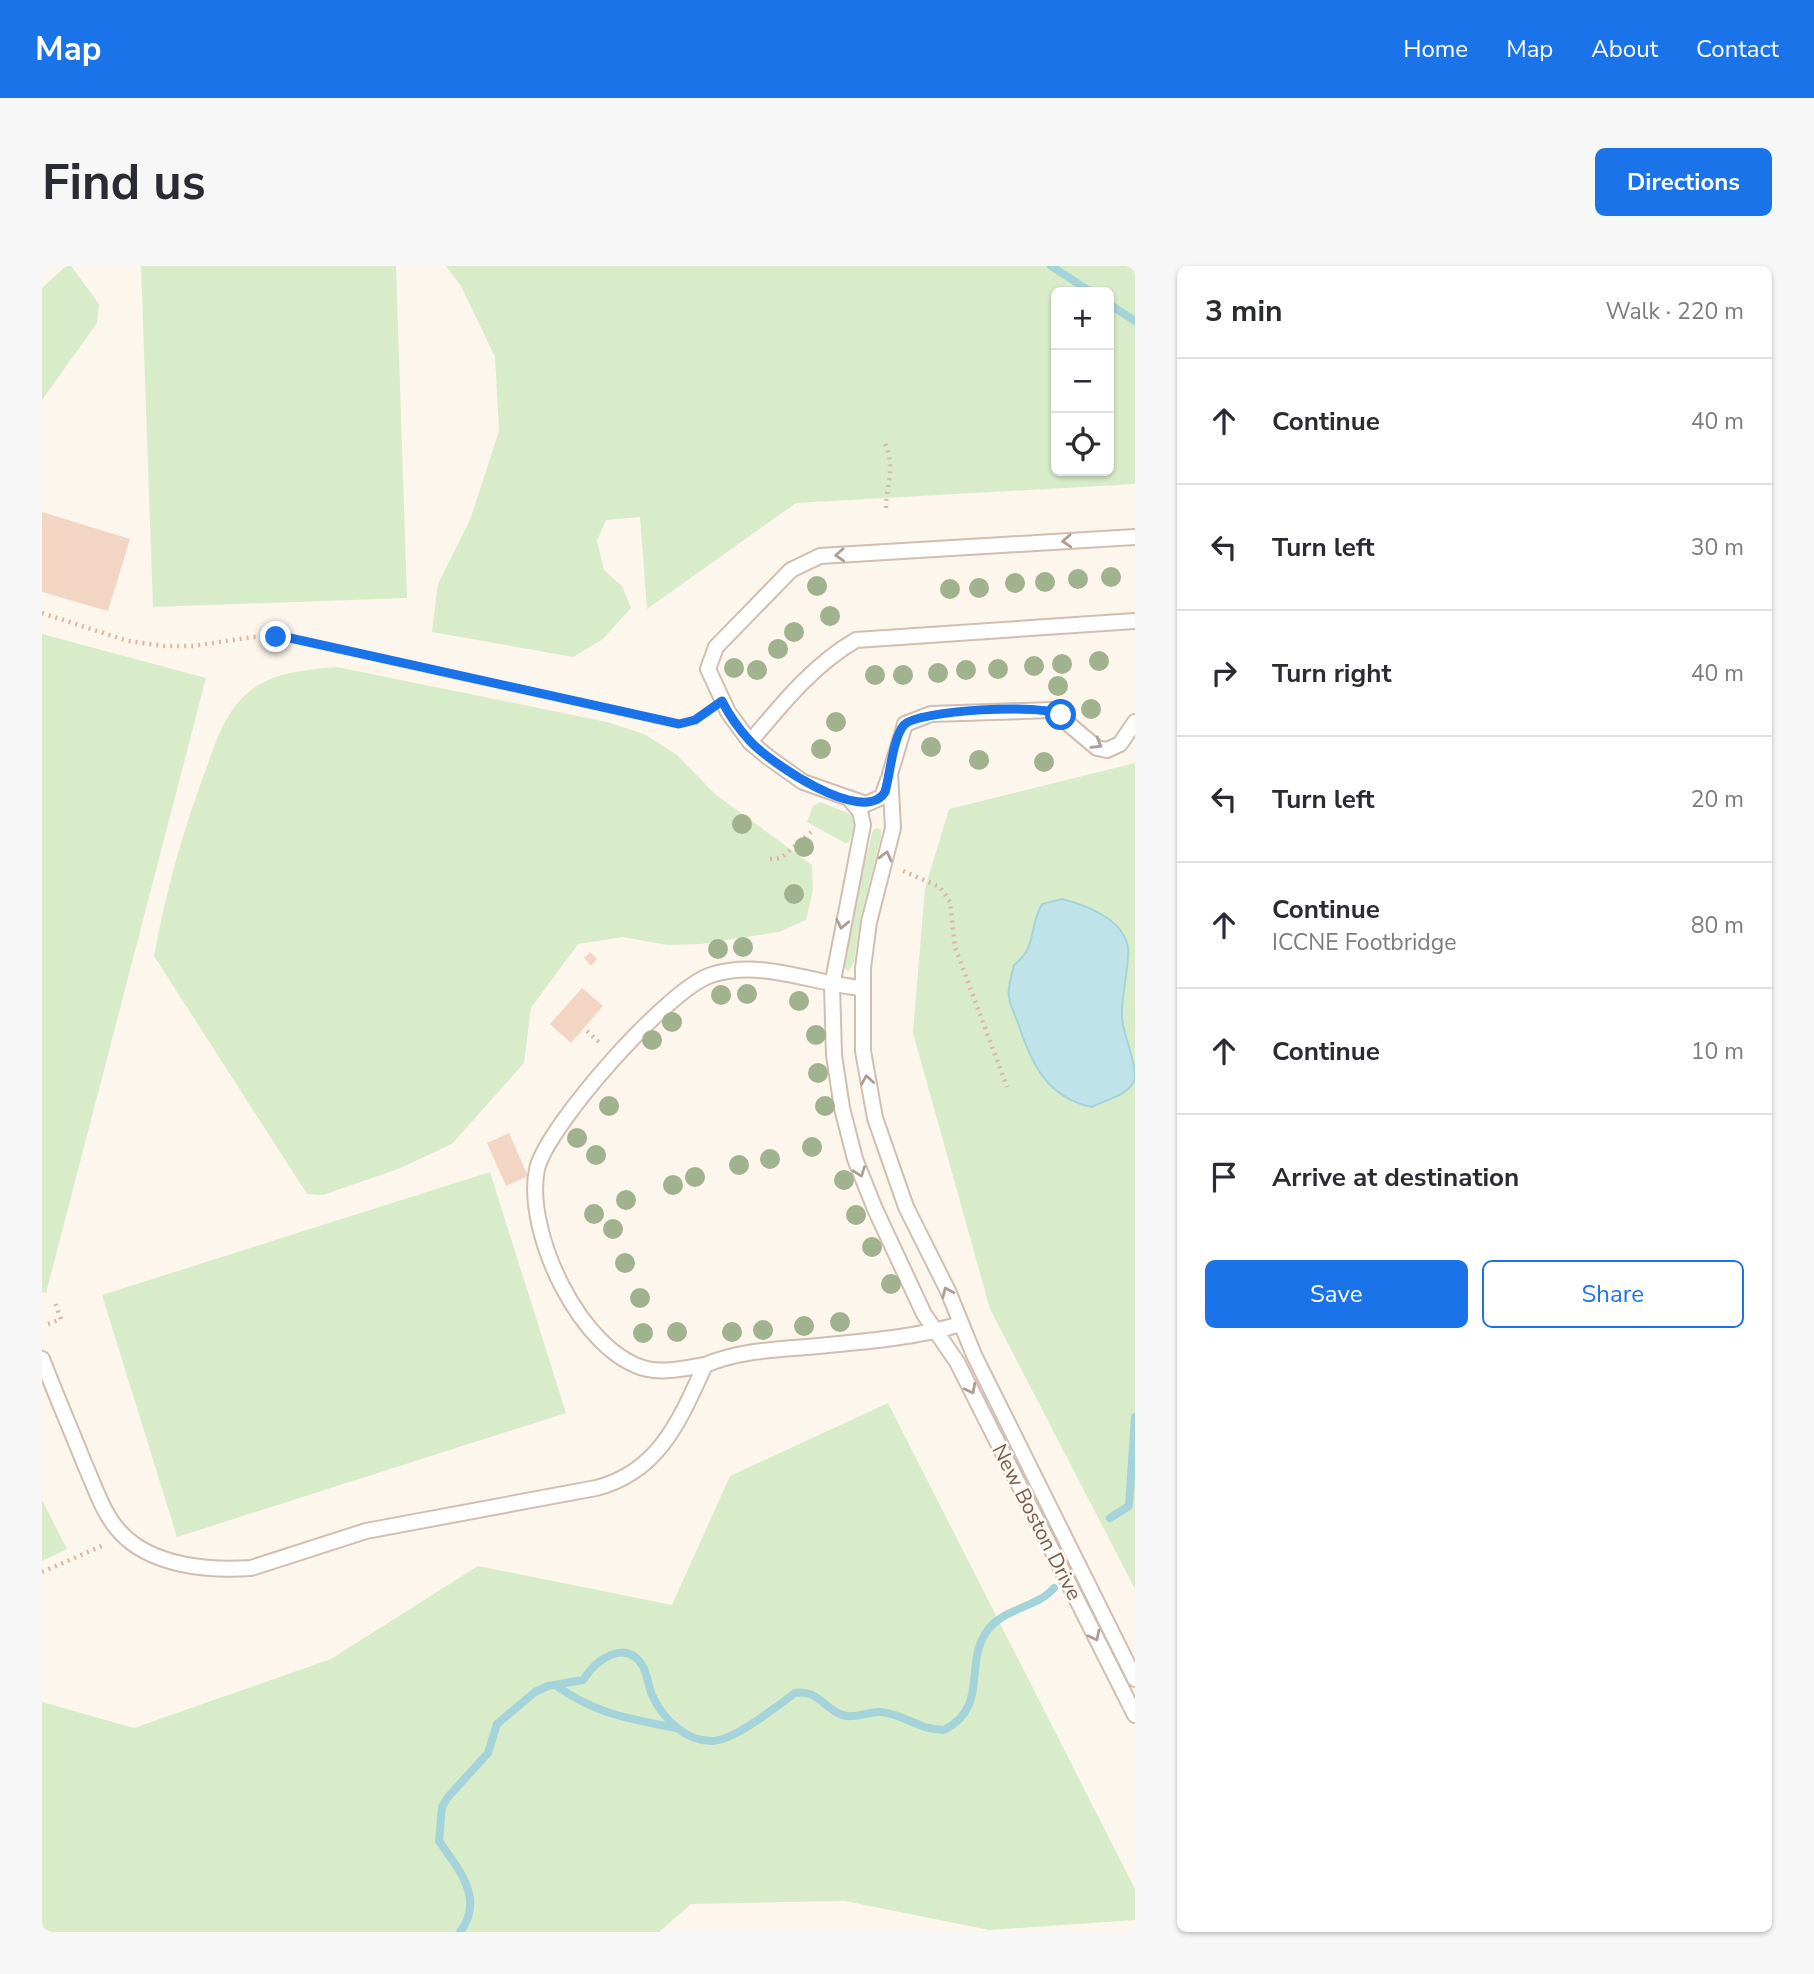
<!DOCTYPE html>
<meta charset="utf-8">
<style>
:root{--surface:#fff;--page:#f7f7f7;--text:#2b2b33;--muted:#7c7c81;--line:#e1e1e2;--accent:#1a73e8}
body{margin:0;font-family:"Nunito Sans",sans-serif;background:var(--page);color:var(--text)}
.controls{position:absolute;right:21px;top:21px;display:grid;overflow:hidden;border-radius:10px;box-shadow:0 2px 5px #0004}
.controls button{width:63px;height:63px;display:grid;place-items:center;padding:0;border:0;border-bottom:2px solid var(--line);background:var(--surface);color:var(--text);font:35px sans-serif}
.stop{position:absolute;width:21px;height:21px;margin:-16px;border:5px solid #1a73e8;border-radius:50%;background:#fff}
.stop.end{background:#1a73e8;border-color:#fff;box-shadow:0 2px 7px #0008}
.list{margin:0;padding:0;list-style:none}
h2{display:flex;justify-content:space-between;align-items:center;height:91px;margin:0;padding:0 28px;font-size:30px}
h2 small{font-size:23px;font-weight:400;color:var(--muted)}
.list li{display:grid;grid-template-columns:46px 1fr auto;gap:21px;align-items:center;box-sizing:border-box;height:126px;padding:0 28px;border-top:2px solid var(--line)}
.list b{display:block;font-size:26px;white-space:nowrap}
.list p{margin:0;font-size:23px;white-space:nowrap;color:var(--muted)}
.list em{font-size:23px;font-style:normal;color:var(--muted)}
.actions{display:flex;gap:14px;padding:21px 28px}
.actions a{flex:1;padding:16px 0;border:2px solid var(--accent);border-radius:10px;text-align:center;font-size:24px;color:var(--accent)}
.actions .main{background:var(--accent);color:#fff}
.icon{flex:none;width:38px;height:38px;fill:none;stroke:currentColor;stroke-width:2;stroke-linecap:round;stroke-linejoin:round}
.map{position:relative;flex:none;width:1093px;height:1666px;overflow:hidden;border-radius:10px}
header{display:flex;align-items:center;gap:42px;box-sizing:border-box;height:98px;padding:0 35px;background:var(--accent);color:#fff}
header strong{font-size:33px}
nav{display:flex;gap:38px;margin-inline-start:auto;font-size:24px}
.intro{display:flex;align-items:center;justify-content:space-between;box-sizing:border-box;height:168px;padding:0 42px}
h1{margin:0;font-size:49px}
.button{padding:18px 32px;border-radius:10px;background:var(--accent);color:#fff;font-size:24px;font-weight:700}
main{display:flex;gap:42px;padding:0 42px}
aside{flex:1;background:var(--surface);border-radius:10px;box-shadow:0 2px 5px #0004}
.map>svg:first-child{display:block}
.green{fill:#d8ecc9;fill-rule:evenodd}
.water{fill:#bfe3e8;stroke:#a5d3da;stroke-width:2}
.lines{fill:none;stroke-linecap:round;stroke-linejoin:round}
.stream{stroke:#a5d3da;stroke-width:8}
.building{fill:#f3d5c3}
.service-casing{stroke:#d1beb0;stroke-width:18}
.path{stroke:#d9b8a5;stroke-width:4.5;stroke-dasharray:2 5;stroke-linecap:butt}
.service{stroke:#fff;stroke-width:14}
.tree{fill:#a0b28e}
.oneway{stroke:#af9d94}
.route{stroke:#1a73e8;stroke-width:9}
.labels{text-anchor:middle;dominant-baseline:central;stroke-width:5;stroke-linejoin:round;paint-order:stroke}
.street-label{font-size:21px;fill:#7a5c4d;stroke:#fffaf3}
</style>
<header>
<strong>Map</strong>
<nav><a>Home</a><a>Map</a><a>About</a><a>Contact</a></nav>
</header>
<div class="intro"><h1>Find us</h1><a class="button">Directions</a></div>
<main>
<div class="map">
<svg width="1093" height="1666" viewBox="0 0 1093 1666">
<rect width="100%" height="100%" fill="#fdf6ec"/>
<g class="green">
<path d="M24,0H29L57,38L55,57L0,134V22Z"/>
<path d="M99,0H354L365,332L111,341Z"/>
<path d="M404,0H1093V218L754,237L605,343L598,251L564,254L555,275L562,304L580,320L589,342L561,373L531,391L390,366L396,318L428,254L457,165L453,91L419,20ZM1014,26H1067V205H1014Z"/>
<path d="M0,368L164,412L4,1027L0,1026Z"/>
<path d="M295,401L565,456L602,468L635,489L673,528L770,599L771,624L764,654L737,666L659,678L625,679L581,671L536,678L489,742L482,797L410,878L356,903L281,929L265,928L112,690C124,625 141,564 164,503C173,478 181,452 200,432C226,406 261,404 295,401Z"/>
<path d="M1093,497V1323L948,1043L871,767L883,622L907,543Z"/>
<path d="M778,536L811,549L814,557L807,576L803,577L765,556L771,540Z"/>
<path d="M835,562L839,564V570L818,654L812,696L806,706L802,700L809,652L831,564Z"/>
<path d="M448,906L524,1147L135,1271L60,1029Z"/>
<path d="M846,1137L1093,1623V1654L947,1664L803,1635L649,1638L617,1666H0V1436L92,1462L289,1393L436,1300L630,1339L688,1210Z"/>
<path d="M0,1234L25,1283L0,1295Z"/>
</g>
<path class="water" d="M1020,633C1044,639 1081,653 1086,681C1088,697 1079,730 1080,750C1081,772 1093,788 1093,812C1089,829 1063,834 1050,841C1005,832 989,797 976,757C973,749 968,740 967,731C965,722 970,709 972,699C996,680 986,663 1000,638Z"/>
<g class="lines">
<g class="stream">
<path d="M1009,0L1049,26"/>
<path d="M1067,38L1093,55"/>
<path d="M1068,1252L1087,1240L1093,1151"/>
<path d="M513,1419C556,1449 585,1452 634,1462"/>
<path d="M418,1666C443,1633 417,1604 397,1575L400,1541L406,1531L446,1487L455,1458L493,1426L506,1420L541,1414C554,1394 583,1372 600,1399C606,1408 606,1420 610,1429C621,1453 644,1476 671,1475C693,1474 735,1440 753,1427C773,1423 780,1439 796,1447C810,1455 824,1445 839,1446C862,1448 877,1464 902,1464C948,1440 921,1399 945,1365C961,1342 995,1342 1012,1322"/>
</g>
</g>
<g class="building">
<path d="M0,246L88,273L66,345L0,326Z"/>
<path d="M548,686L555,693L549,700L542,692Z"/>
<path d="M540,722L561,740L529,777L508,758Z"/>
<path d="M467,867L486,910L464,920L445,877Z"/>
</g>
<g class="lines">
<g class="service-casing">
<g id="service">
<path d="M1093,456L1078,478L1065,484L1055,482L1010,444L889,448L863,458L848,508L851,562L827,656L821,702V785L833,852L864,941L906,1025L932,1089L1093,1413"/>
<path d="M708,476C740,438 771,399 814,374L1093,355"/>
<path d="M846,514L840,531L824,538L761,516L726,491L708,476L686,446L666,403L674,381L749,304L778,290L1093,271"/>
<path d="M809,535L818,545L821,559L790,720L792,789L800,842L813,893L833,943L882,1048L915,1096L1093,1449"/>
<path d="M0,1093C14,1129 29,1164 43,1199C53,1221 61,1248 78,1266C109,1300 166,1305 209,1302L324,1265L554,1222C617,1206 638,1154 663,1099C696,1085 729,1084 764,1081C816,1076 868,1073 919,1058"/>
<path d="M663,1099C644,1102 624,1107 605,1103C539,1087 482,966 495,903C505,860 626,723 669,709C721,693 768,717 819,722"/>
</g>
</g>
<g class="path">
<path d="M843,178C854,202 844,218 844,243"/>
<path d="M0,347L86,375L121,380H151L211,371L248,372L637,458L653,454L666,445"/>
<path d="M728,593L739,592L769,566"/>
<path d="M861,605L898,621L908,636L913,681L965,821"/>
<path d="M545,765L560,779"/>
<path d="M6,1058L19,1053L13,1037"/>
<path d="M0,1306L62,1279"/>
</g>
<use href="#service" class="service"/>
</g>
<g class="tree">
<circle cx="1069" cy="311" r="10"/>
<circle cx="1036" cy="313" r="10"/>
<circle cx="1003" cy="316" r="10"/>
<circle cx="973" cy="317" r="10"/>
<circle cx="775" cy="320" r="10"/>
<circle cx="937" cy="322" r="10"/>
<circle cx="908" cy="323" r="10"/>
<circle cx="788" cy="350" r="10"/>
<circle cx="752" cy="366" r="10"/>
<circle cx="736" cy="383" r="10"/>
<circle cx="1057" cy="395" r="10"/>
<circle cx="1020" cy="398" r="10"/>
<circle cx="992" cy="400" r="10"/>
<circle cx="692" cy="402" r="10"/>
<circle cx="956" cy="403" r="10"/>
<circle cx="715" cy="404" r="10"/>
<circle cx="924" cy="404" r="10"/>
<circle cx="896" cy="407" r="10"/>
<circle cx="833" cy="409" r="10"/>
<circle cx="861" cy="409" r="10"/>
<circle cx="1016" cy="420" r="10"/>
<circle cx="1049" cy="443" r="10"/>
<circle cx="794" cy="456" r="10"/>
<circle cx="889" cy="481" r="10"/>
<circle cx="779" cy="483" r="10"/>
<circle cx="937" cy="494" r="10"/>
<circle cx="1002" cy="496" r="10"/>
<circle cx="700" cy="558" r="10"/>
<circle cx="762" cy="581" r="10"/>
<circle cx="752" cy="628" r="10"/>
<circle cx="701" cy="681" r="10"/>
<circle cx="676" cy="683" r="10"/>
<circle cx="705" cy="728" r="10"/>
<circle cx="679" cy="729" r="10"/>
<circle cx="757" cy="735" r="10"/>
<circle cx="630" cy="756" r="10"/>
<circle cx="774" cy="769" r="10"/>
<circle cx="610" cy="774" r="10"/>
<circle cx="776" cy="807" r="10"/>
<circle cx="567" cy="840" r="10"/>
<circle cx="783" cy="840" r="10"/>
<circle cx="535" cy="872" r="10"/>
<circle cx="770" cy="881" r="10"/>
<circle cx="554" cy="889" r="10"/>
<circle cx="728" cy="893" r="10"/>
<circle cx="697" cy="899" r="10"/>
<circle cx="653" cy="911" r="10"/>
<circle cx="802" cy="914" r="10"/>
<circle cx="631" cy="919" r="10"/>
<circle cx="584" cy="934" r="10"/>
<circle cx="552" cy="948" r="10"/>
<circle cx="814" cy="949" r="10"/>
<circle cx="571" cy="963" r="10"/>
<circle cx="830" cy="981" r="10"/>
<circle cx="583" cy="997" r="10"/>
<circle cx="849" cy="1018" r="10"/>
<circle cx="598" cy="1032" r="10"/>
<circle cx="798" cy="1056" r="10"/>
<circle cx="762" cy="1060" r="10"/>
<circle cx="721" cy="1064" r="10"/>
<circle cx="635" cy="1066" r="10"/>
<circle cx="690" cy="1066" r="10"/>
<circle cx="601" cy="1067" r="10"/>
</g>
<defs><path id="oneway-chevron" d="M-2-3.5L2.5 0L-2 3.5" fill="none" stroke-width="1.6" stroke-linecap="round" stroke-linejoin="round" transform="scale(1.75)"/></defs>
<g class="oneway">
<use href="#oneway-chevron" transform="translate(1025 275) rotate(177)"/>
<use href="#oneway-chevron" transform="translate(798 289) rotate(177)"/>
<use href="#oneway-chevron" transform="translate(1055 478) rotate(31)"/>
<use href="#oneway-chevron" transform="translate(844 590) rotate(-76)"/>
<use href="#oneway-chevron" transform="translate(800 658) rotate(102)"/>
<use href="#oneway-chevron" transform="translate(825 814) rotate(-99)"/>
<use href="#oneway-chevron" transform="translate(818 906) rotate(70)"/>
<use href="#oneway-chevron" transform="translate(905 1026) rotate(-114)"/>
<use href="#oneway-chevron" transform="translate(929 1123) rotate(63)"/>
<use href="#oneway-chevron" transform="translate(1053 1370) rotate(63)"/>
</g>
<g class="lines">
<path class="route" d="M234,371L248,372L637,458L653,454L680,435C687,449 697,463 708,475C727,496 822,561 843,526C848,509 851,471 862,459C876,444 1002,437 1019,449"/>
</g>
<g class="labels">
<g class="street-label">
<text transform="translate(995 1256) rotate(63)">New Boston Drive</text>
</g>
</g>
</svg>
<div class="controls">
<button>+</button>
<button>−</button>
<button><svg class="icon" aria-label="locate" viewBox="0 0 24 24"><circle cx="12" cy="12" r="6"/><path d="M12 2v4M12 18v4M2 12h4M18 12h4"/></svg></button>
</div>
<div class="stop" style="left:1019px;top:449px"></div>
<div class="stop end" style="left:234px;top:371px"></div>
</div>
<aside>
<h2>3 min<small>Walk · 220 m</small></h2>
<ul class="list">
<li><svg class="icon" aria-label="ahead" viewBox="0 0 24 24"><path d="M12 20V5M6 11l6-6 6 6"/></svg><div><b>Continue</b></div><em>40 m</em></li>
<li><svg class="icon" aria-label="left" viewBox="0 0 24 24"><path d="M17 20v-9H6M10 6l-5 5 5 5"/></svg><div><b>Turn left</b></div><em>30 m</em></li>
<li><svg class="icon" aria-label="right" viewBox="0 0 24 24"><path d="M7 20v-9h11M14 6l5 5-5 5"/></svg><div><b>Turn right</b></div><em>40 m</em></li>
<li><svg class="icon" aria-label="left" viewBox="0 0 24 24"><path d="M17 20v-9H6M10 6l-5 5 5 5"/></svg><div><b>Turn left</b></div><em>20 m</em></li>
<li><svg class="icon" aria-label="ahead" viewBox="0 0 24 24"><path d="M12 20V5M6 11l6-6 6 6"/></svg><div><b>Continue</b><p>ICCNE Footbridge</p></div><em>80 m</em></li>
<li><svg class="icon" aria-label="ahead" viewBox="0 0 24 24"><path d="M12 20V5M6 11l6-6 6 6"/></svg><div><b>Continue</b></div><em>10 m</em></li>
<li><svg class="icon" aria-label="arrive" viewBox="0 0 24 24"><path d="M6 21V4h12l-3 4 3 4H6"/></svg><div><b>Arrive at destination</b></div></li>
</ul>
<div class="actions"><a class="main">Save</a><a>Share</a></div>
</aside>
</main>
